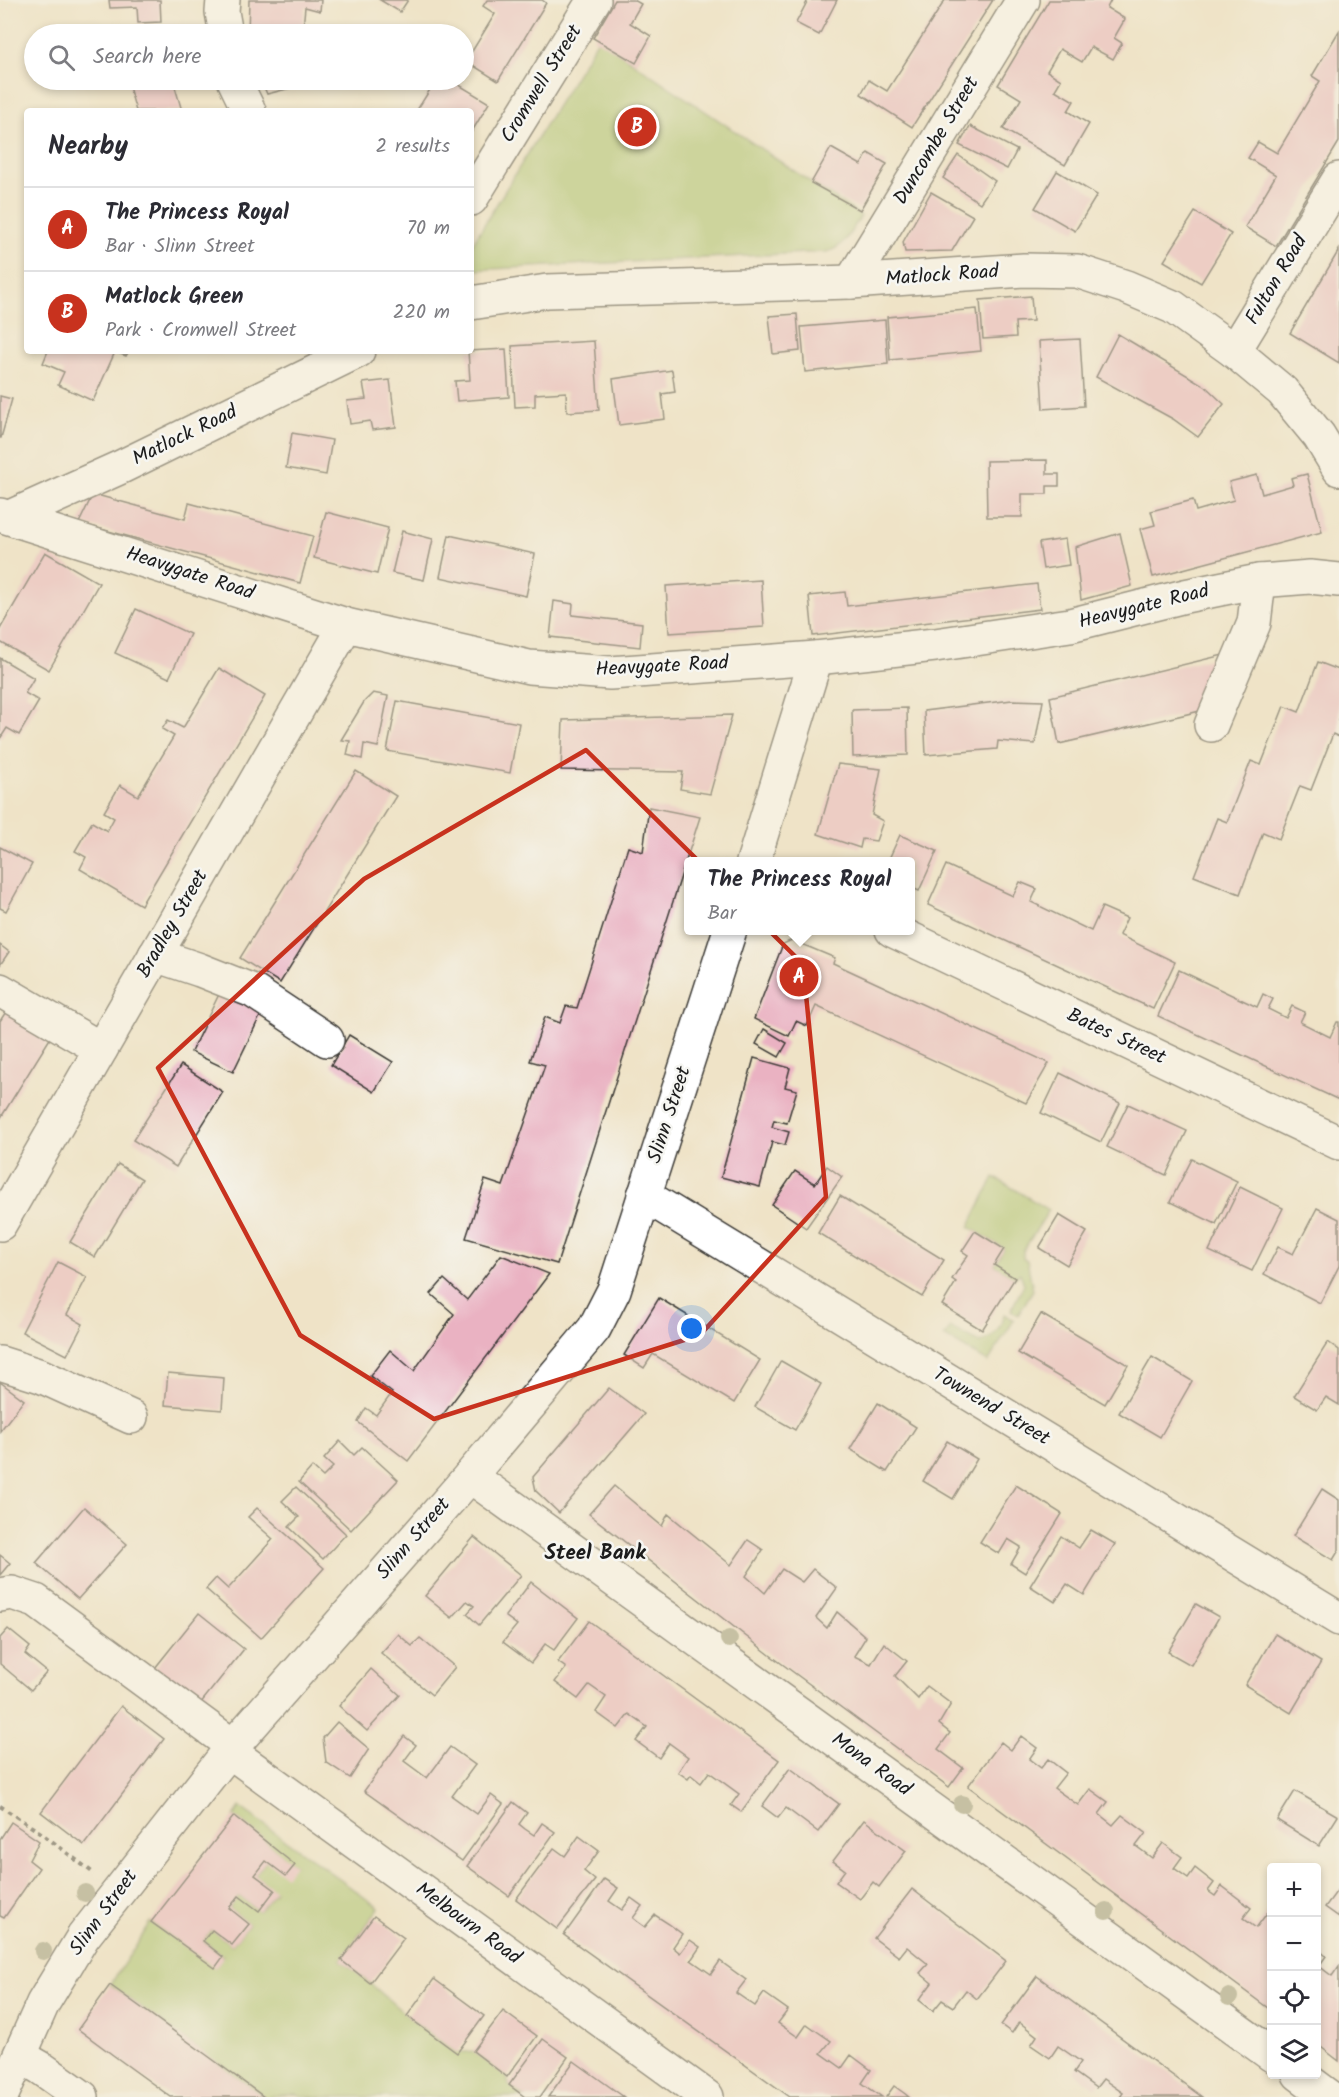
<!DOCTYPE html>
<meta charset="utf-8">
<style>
:root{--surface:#fff;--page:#f2f2f3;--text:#2b2b33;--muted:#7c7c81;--line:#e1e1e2;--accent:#c8321e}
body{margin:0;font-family:Kalam,sans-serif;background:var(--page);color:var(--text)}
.controls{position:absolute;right:18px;bottom:18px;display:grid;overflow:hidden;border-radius:6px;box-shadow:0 3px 9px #0003}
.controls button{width:54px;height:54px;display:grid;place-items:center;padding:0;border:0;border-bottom:2px solid var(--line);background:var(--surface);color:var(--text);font:30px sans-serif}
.you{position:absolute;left:692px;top:1329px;width:21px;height:21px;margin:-15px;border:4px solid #fff;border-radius:50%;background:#1a73e8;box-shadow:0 0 0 9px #1a73e833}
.badge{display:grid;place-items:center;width:39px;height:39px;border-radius:50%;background:var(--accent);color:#fff;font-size:20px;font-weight:700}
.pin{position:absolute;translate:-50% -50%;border:3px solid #fff;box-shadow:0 2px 6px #0006}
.popup{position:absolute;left:684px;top:857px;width:231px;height:78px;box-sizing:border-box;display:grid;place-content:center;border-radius:6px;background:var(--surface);filter:drop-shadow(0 2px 4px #0005);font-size:20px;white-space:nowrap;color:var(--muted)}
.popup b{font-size:22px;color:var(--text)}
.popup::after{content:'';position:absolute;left:50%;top:100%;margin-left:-12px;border:12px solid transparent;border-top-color:var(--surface)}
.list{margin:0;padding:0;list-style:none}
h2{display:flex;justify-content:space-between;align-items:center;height:78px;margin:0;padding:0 24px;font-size:26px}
h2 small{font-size:20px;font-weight:400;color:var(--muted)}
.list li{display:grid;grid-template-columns:39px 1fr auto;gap:18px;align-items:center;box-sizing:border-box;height:84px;padding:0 24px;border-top:2px solid var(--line)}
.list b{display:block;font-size:22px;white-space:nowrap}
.list p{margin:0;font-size:20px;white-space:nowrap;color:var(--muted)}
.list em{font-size:20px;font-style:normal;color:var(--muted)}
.icon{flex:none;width:33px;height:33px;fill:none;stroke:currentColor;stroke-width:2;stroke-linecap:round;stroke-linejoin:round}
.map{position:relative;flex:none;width:1339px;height:2097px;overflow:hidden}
.search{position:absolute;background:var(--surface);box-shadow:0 3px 9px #0003;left:24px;top:24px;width:450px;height:66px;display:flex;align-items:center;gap:15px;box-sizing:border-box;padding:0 21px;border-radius:33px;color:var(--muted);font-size:22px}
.panel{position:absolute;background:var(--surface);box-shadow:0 3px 9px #0003;left:24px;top:108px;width:450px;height:246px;border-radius:6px}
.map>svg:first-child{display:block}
.green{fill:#a4c169;stroke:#606e42;stroke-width:1.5}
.building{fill:#eab2c2}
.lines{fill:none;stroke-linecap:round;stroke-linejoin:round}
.minor-casing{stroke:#3c3a36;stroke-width:36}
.path{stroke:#3c3a36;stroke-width:4;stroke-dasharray:4.5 4.5;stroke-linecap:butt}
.minor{stroke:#fff;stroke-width:33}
.tree{fill:#959578}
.marked{fill:none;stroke:#c8321e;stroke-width:4.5;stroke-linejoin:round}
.labels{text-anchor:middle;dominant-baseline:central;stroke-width:5;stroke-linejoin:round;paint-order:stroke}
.street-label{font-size:20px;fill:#1c1c1c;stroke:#f6f6f2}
.neighbourhood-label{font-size:21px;font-weight:bold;fill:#1c1c1c;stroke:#f6f6f2}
</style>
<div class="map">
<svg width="1339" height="2097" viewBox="0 0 1339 2097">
<rect width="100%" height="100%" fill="#f6f6f2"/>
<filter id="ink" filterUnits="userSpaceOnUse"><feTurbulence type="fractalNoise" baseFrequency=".0167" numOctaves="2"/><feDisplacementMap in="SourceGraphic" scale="12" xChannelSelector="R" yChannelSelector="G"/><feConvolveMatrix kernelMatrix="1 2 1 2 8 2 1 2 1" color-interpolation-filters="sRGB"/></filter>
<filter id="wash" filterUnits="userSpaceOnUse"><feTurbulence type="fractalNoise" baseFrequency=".008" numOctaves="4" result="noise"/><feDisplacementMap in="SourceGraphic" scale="24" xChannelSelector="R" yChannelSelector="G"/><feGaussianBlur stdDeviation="1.35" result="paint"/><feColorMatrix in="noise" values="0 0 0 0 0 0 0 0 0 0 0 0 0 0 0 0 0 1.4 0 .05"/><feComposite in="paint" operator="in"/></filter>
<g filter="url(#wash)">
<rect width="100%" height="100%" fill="#efe3c7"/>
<g class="green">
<path d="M598,39L861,216C851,230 844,249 826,252L471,270V246Z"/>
<path d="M994,1177L1049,1210L1023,1251V1259L1027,1260L1033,1290L1018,1315L1011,1310L1024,1284L1020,1273L1015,1278L994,1265L1004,1249L969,1227Z"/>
<path d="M1004,1314L1014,1320L988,1362L944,1336L951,1328L980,1343C994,1337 1001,1329 1004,1314Z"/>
<path d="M240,1807L379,1908L341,1960L370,1983L407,2016L457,2053L473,2051L507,2077L509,2085L525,2097H301L296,2094L264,2097L110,1985L151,1922L215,1967L223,1956L203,1941L212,1930L232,1945L249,1924L229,1908L239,1896L259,1911L275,1891L255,1875L266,1861L294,1865L234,1816Z"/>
</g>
<g id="blocks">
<g class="building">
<path d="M109,0H160L161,22L138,23L137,7L110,8Z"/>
<path d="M249,0H321L320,11L305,7L303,28H320L321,34H248Z"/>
<path d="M380,0H408L400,12Z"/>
<path d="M487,0H542L546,3L498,81L466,61L495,14L483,6Z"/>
<path d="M615,0H634L641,4L630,23L651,36L636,63L593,38Z"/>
<path d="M808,0H837L819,35L796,23Z"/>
<path d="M945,0H993L912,127L861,94L869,80L887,91Z"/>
<path d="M1049,0H1111L1107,8L1125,19L1114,38L1122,43L1113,59L1091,47L1082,62L1060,49L1047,71L1061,80L1055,90L1074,101L1068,111L1089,124L1065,165L1003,129L1021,99L998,85Z"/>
<path d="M1339,31V142L1276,246L1245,227L1276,175L1248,158L1258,142L1277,153L1320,81L1312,76Z"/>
<path d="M127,80H173L182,111H136Z"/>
<path d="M261,80H313L314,82L267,94Z"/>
<path d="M436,80H451L489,103L471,133V111L417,110Z"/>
<path d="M970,126L1017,150L1007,169L959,145Z"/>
<path d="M831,148L861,165L868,153L887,164L860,210L811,183Z"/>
<path d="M958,155L995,181L980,203L943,178Z"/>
<path d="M1057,171L1097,195L1075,231L1035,208Z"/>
<path d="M931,192L973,216L952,251L905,252L903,242Z"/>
<path d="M1195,212L1231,234L1201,283L1164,261Z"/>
<path d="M1339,250V363L1290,333Z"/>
<path d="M1031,296L1033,321L1015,322L1016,337L983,339L980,300Z"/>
<path d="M977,309L981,351L890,360L887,317Z"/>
<path d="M797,314L800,351L773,354L769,316Z"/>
<path d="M885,320L888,364L805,372L801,327Z"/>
<path d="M1118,334L1205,386L1224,404L1198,437L1173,419L1096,377Z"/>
<path d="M1080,339L1084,406L1043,409L1039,341Z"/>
<path d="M594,341L599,410L567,412L566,392L535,394V406L515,407L512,346Z"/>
<path d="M506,349L509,397L457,401L455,381L470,380L468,351Z"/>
<path d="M48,351H129L126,356L115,352L93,401L58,385L64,372L43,363Z"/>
<path d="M672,370L675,392L662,394L665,419L619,425L613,379Z"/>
<path d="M390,380L396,427L372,430L370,421L350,424L347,401L366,399L363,383Z"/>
<path d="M0,396L12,399L1,438H0Z"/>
<path d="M292,433L332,440L326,475L286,468Z"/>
<path d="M1047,460V474H1059V486H1047V494H1022V517H987L986,461Z"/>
<path d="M1307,474L1322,532L1153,577L1140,529L1155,525L1151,511L1193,500L1196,511L1234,500L1229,482L1257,475L1262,494L1293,485L1291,478Z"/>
<path d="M93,494L185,519L189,503L313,536L300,583L79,523Z"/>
<path d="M326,512L388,528L377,574L314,558Z"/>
<path d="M402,531L433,539L424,580L392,573Z"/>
<path d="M1120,533L1132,586L1081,600L1075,547Z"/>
<path d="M449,535L535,554L526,596L440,577Z"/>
<path d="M1065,539L1069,565L1043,569L1039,543Z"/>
<path d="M45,552L99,583L49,670L0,642V629Z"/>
<path d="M761,580L764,627L669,633L666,586Z"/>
<path d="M1037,584L1040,609L813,636L809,596L845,592L847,606Z"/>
<path d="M554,601L573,604L572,615L642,623L640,647L550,637Z"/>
<path d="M136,609L190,634L169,678L115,653Z"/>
<path d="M1223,655L1204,710L1059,744L1050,697Z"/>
<path d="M0,658L34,678L25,693L39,701L19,735L7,728L0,739Z"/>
<path d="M1318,662L1339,670V737L1333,734L1311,790L1300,786L1279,839L1263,832L1240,894L1194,876L1217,818L1227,822L1251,761L1261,765L1284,706L1299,712Z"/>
<path d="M219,668L265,696L141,905L80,869L86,857L75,851L92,822L107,831L114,818L104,812L120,785L138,796L174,736L162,729L168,720L183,728Z"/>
<path d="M373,693L388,696L378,747L364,744L362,759L347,755L350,741L341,740L364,702Z"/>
<path d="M1012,700L1043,701L1035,744L998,741L997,749L926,755L924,711Z"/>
<path d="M397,701L519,723L510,773L387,751Z"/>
<path d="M907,708L908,755L853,757L852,710Z"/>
<path d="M732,715L710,794L680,789L683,772L561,770L563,720Z"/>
<path d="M838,764L881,769L872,815L883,821L876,841L862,839L860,848L818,834Z"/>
<path d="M356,771L396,796L280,983L240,958Z"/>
<path d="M649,807L700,817L557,1264L466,1238L485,1180L503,1186L545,1065L530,1061L545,1017L560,1023L566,1006L577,1008L628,847L643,852Z"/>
<path d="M900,835L937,851L919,891L910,887V861H888Z"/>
<path d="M0,847L32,864L6,911L0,908Z"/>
<path d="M946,865L1013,896L1020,882L1037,889L1031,902L1091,931L1102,907L1127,918L1119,935L1175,962L1153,1009L928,905Z"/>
<path d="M792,940L835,958L833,963L1049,1063L1026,1103L816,1006L807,1026L796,1021L789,1036L754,1019L783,944Z"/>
<path d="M0,945L9,952L0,965Z"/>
<path d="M1179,970L1257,1007L1263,994L1273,999L1268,1009L1286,1018L1292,1006L1305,1012L1300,1022L1330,1037L1337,1022H1339V1100L1158,1016Z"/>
<path d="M224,984L266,1004L233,1072L191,1052Z"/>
<path d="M7,1010L51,1037L0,1119V1021Z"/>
<path d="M764,1029L787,1043L779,1057L756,1044Z"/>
<path d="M349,1035L393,1062L374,1092L331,1065Z"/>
<path d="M754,1058L790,1068L785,1087L797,1090L787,1123L774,1120L772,1127L789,1132L785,1145L772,1142L760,1187L721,1177Z"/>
<path d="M181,1065L223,1092L176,1167L133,1140Z"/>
<path d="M1060,1073L1120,1103L1101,1142L1041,1113Z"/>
<path d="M1128,1104L1187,1131L1166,1175L1107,1147Z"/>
<path d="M1192,1159L1237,1181L1216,1224L1170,1202Z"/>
<path d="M118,1164L142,1179L95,1257L70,1242Z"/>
<path d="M827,1166L842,1177L806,1228L772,1205L795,1171L815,1184Z"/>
<path d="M1240,1187L1283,1208L1252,1271L1209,1251Z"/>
<path d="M840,1196L944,1260L922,1297L818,1233Z"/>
<path d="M1317,1208L1339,1219V1266L1320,1303L1264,1274L1278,1247L1293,1254Z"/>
<path d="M1059,1215L1087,1232L1067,1265L1039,1248Z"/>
<path d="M975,1231L1004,1249L994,1265L1015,1278L982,1330L942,1305L956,1282L952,1279L968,1255L962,1251Z"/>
<path d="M501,1255L549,1274L408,1461L358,1422L366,1408L376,1415L392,1393L370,1376L390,1350L414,1371L454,1314L431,1294L444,1279L467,1300Z"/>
<path d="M58,1262L87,1277L67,1315L83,1324L67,1355L22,1332Z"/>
<path d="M659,1298L760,1360L734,1403L653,1354L644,1368L624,1355Z"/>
<path d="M1041,1314L1128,1365L1105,1404L1018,1353Z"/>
<path d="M1328,1342L1339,1350V1405L1326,1397L1317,1410L1294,1396Z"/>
<path d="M1152,1357L1192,1381L1160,1437L1119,1413Z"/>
<path d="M781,1361L821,1384L795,1430L755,1407Z"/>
<path d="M168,1373L224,1378L222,1410L165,1405Z"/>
<path d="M0,1382L24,1400L0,1431Z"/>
<path d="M609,1388L644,1414L559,1513L536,1491L533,1477Z"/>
<path d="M878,1403L916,1427L887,1472L850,1449Z"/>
<path d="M340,1441L354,1455L362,1447L398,1480L351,1530L299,1482L312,1467L323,1477L333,1467L324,1459Z"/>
<path d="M947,1441L977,1459L953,1499L923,1481Z"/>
<path d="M1016,1485L1062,1514L1025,1573L1011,1564L1021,1547L1008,1539L999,1554L980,1542Z"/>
<path d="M614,1486L662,1526L668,1514L731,1565L748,1540L763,1550L746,1576L765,1593L782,1569L802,1582L813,1569L837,1588L816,1618L827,1628L837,1612L866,1637L854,1656L871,1664L884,1643L907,1661L895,1676L918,1699L927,1686L951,1704L939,1724L950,1733L938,1749L963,1768L949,1787L770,1655L589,1514Z"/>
<path d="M296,1487L346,1534L323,1559L289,1527L299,1517L282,1501Z"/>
<path d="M1322,1489L1339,1500V1550L1333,1560L1293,1536Z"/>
<path d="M84,1507L127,1544L78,1599L36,1563Z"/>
<path d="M257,1508L324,1568L261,1638L206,1589L216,1578L228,1589L273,1539L248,1517Z"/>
<path d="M1091,1530L1115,1544L1084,1595L1067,1584L1055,1602L1030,1586L1061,1536L1079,1548Z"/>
<path d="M474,1537L521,1575L479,1625L467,1614L474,1606L467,1601L452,1618L425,1596Z"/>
<path d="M0,1555L10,1563L0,1575Z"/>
<path d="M531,1582L578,1618L554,1650L545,1644L531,1663L503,1642L517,1625L505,1616Z"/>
<path d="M1196,1604L1219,1617L1191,1665L1168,1652Z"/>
<path d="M199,1613L244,1649L200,1704L155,1668Z"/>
<path d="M589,1621L779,1760L741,1812L731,1805L739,1794L709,1772L701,1783L691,1775L688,1779L678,1772L688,1757L669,1743L659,1758L636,1741L647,1727L629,1714L618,1728L596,1712L606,1697L589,1685L578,1699L555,1682L566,1668L558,1662Z"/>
<path d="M8,1629L30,1647L25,1654L47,1672L31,1690L0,1664V1638Z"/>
<path d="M398,1634L412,1646L420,1638L455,1667L432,1695L381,1653Z"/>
<path d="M1275,1634L1321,1662L1291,1713L1245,1685Z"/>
<path d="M371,1669L400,1695L367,1731L339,1706Z"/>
<path d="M121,1706L164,1739L84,1845L41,1812Z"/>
<path d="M337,1722L369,1749L350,1778L326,1762L323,1738Z"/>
<path d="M404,1736L416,1745L404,1761L427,1778L450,1747L475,1765L452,1796L477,1814L491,1795L503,1804L462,1861L364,1791Z"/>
<path d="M1021,1736L1037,1748L1029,1759L1041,1768L1048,1759L1066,1773L1054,1788L1078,1805L1090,1789L1108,1802L1099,1814L1113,1825L1122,1815L1146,1833L1136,1846L1152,1858L1163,1843L1182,1857L1174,1868L1188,1878L1195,1868L1214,1883L1208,1891L1215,1896L1222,1886L1251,1908L1243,1918L1256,1928L1267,1913L1272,1916V2011L968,1786L1001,1742L1011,1750Z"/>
<path d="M790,1768L839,1804L818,1832L786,1808L778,1818L762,1806Z"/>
<path d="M1295,1791L1338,1816L1319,1846L1277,1820Z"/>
<path d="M513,1802L527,1813L519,1824L525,1829L534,1835L542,1823L555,1832L509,1896L467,1866Z"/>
<path d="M234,1816L295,1865L286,1876L266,1861L255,1875L275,1890L259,1911L239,1896L229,1908L249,1924L232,1945L212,1930L203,1941L223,1957L215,1968L151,1922Z"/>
<path d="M864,1820L906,1851L879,1887L873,1882L860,1899L836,1882L845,1870L833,1861Z"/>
<path d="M11,1822L39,1841L29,1860L39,1868L4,1918L0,1916V1839Z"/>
<path d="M579,1836L599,1851L584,1871L595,1880L557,1929L516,1899L554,1848L565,1856Z"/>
<path d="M604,1879L618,1888L609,1901L622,1910L631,1898L642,1906L633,1918L638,1922L645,1927L655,1915L669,1924L682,1934L673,1947L680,1953L690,1940L700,1947L691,1960L711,1974L720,1961L746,1980L736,1993L755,2006L764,1993L788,2010L778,2023L798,2037L807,2024L818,2032L831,2041L821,2053L842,2068L851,2055L871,2070L862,2083L882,2097H790L564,1935Z"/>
<path d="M1339,1888V1917L1325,1907Z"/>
<path d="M912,1889L1006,1961L977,1999L966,1990L953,2007L942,2000L933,2011L919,2000L932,1983L920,1973L928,1964L907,1947L899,1957L874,1938Z"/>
<path d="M374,1916L404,1938L370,1983L341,1960Z"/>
<path d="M1317,1948L1326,1956L1319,1966L1332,1976L1339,1966V2061L1317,2044Z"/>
<path d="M1037,1976L1202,2097H1120L1123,2093L1103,2079L1096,2088L1074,2072L1081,2062L1058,2046L1050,2058L1031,2045L1037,2036L1019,2022L1012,2033L1001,2025Z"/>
<path d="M434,1979L484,2016L457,2053L407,2016Z"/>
<path d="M110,1985L208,2056L264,2097H171L117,2058L78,2029Z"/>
<path d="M503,2011L537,2036L507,2077L473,2051Z"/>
<path d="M543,2039L568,2057L540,2097H525L509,2085Z"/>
<path d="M574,2061L617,2092L624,2097H548Z"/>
<path d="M894,2086L904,2093L909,2097H886Z"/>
</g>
</g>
</g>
<g filter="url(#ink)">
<use href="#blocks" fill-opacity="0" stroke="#3c3a36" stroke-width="1.5"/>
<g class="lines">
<g class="minor-casing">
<g id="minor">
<path d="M223,0L222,12L226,34"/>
<path d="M234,80L249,111"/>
<path d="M471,199L594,0"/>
<path d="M851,282L1023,0"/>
<path d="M471,303L547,291L851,282L1024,270L1077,271L1126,287L1173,307L1234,351L1282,391L1319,436L1339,469"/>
<path d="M1234,351L1339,179"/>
<path d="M0,515L346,625L529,667L610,673L816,658L935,645L1070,625L1185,596L1259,581L1310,577L1339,580"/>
<path d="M10,517L121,467L358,351"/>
<path d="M1211,725L1254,623L1259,581"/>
<path d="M753,862L816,658"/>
<path d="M892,930L1339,1143"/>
<path d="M155,955L200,970L253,991L327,1040"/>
<path d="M0,990L101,1049"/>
<path d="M644,1195L1339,1619"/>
<path d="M0,1224L346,625"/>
<path d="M0,1363L41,1376L131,1417"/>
<path d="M470,1476L1272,2055"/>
<path d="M0,1595L12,1593L36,1601L233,1746"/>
<path d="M229,1751L707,2097"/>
<path d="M20,2056L41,2068L82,2097"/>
<path d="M1299,2074L1330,2097"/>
<path d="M1,2097L43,2003L83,1937L233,1746L470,1476L594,1329L614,1290L730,930"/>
</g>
</g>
<path class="path" d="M0,1806L41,1833L92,1872"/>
<use href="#minor" class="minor"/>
</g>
<g class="tree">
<circle cx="729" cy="1639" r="9"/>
<circle cx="962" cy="1804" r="9"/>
<circle cx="85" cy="1893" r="9"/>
<circle cx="1106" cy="1911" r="9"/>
<circle cx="43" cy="1951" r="9"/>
<circle cx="1229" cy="1997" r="9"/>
</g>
</g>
<path d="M0 0H1339V2097H0ZM586,750L803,964L826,1197L700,1335L434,1419L300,1335L158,1068L364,879Z" fill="#efe3c7" fill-opacity=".55" fill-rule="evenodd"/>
<path class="marked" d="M586,750L803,964L826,1197L700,1335L434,1419L300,1335L158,1068L364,879Z"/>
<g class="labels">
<g class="street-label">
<text transform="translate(542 84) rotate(-58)">Cromwell Street</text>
<text transform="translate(937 141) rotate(-59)">Duncombe Street</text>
<text transform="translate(942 276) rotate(-4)">Matlock Road</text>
<text transform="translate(1277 280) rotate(-59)">Fulton Road</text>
<text transform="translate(185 436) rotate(-26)">Matlock Road</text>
<text transform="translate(190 574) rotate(18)">Heavygate Road</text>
<text transform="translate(1144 607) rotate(-14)">Heavygate Road</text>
<text transform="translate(662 667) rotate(-3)">Heavygate Road</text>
<text transform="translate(173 924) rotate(-60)">Bradley Street</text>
<text transform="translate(1116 1037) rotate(25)">Bates Street</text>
<text transform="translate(670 1115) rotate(-72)">Slinn Street</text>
<text transform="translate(991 1407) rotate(31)">Townend Street</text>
<text transform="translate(414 1539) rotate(-49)">Slinn Street</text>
<text transform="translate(871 1765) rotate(36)">Mona Road</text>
<text transform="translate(104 1913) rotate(-54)">Slinn Street</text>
<text transform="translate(468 1924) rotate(36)">Melbourn Road</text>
</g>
<g class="neighbourhood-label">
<text x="595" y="1553">Steel Bank</text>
</g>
</g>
</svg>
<div class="controls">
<button>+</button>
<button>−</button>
<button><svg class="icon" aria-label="locate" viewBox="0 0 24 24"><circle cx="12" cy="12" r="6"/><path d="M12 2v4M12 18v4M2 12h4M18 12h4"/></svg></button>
<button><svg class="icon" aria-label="layers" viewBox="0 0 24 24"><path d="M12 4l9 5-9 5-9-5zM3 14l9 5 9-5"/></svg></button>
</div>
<div class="you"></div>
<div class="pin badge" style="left:799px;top:977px">A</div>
<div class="popup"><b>The Princess Royal</b>Bar</div>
<div class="pin badge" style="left:637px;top:127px">B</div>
<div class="search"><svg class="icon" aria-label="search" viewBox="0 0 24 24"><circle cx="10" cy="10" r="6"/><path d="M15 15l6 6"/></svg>Search here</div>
<section class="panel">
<h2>Nearby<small>2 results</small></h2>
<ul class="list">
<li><span class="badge">A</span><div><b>The Princess Royal</b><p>Bar · Slinn Street</p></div><em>70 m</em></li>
<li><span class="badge">B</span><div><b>Matlock Green</b><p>Park · Cromwell Street</p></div><em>220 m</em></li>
</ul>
</section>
</div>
